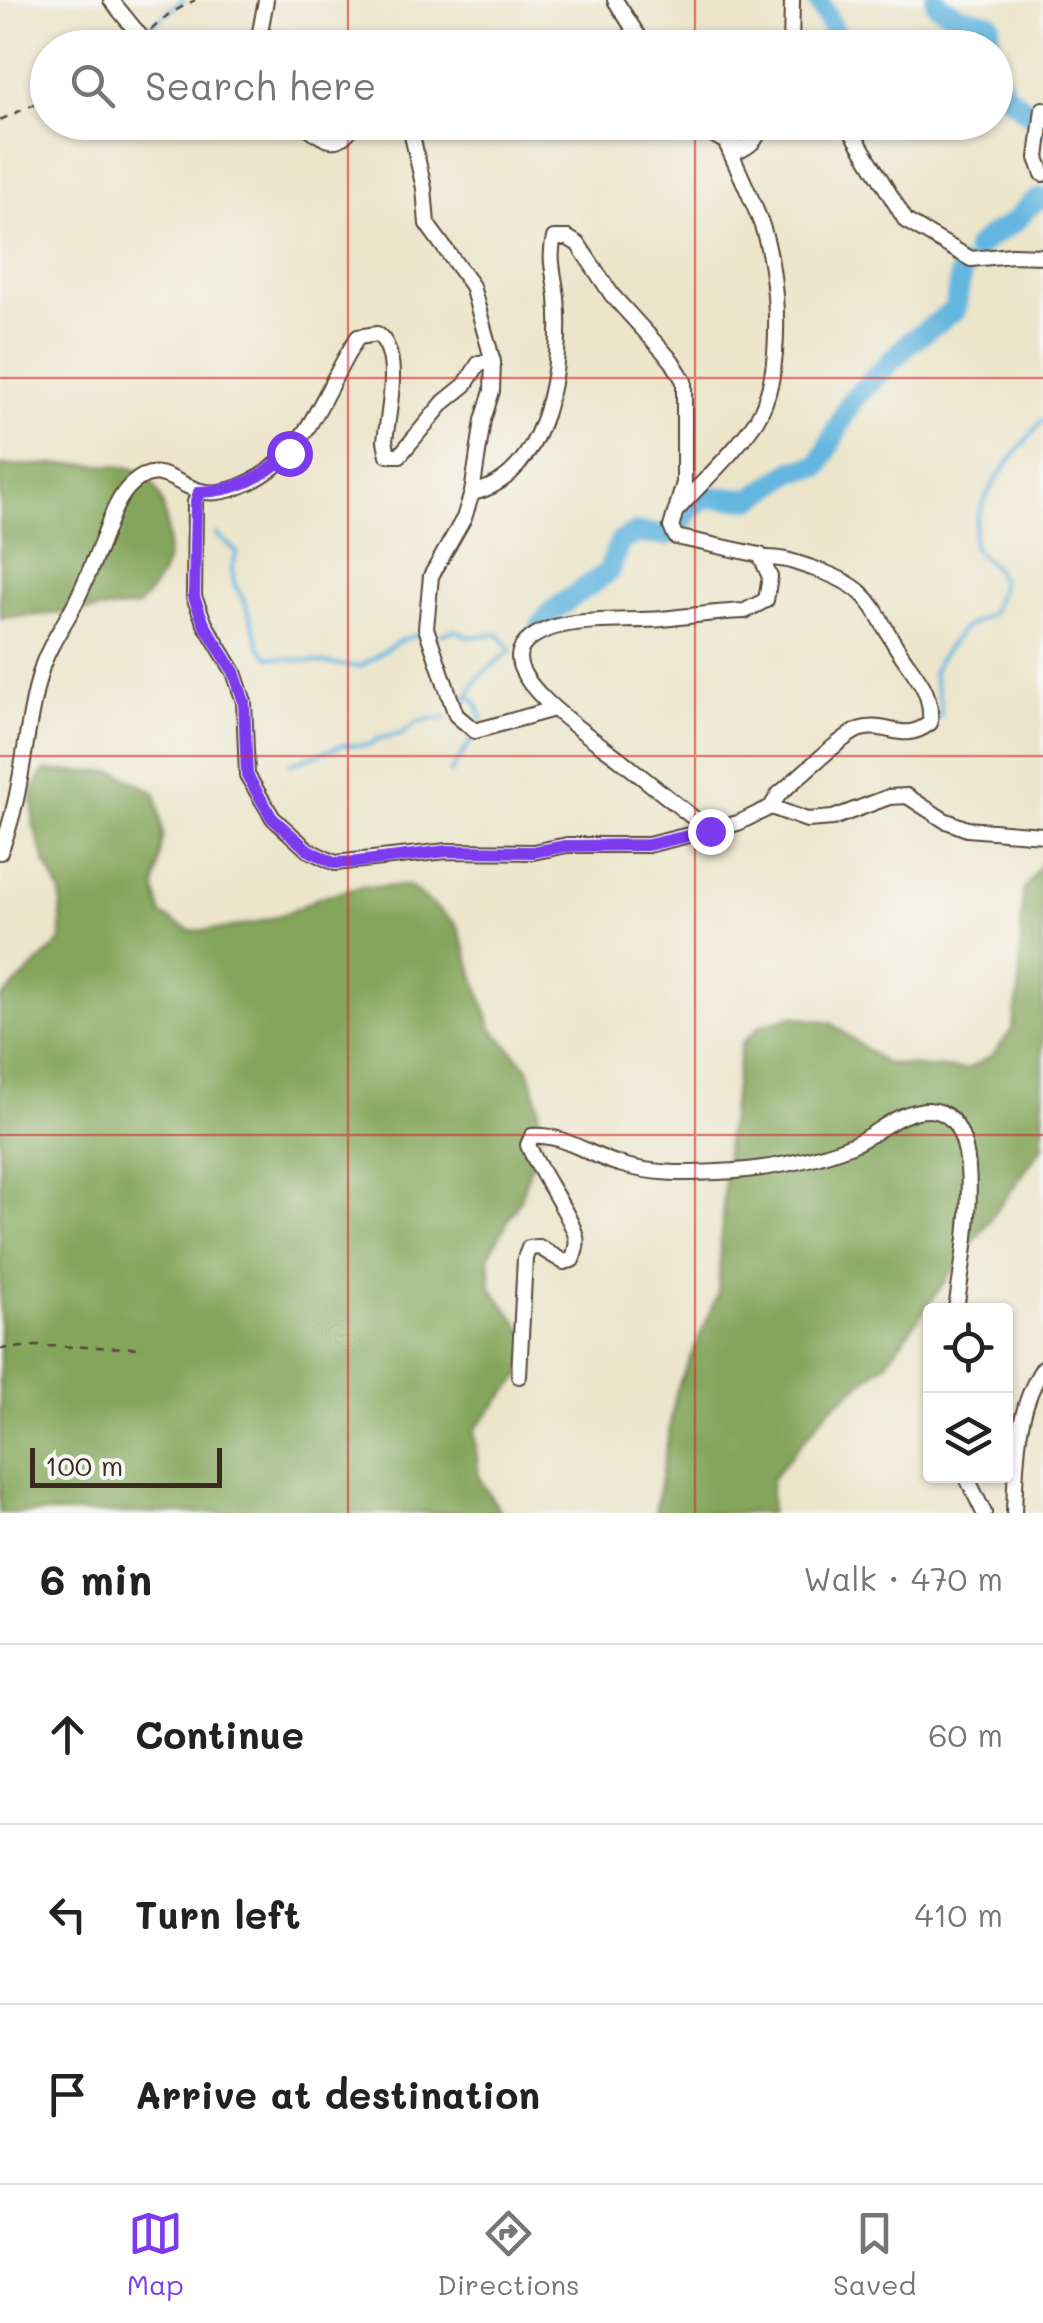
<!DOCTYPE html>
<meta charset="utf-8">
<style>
:root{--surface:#fff;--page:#f6f6f6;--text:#222;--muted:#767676;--line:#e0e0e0;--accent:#7c3aed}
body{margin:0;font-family:Mali,sans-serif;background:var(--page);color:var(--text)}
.controls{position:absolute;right:30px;bottom:30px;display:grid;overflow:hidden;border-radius:10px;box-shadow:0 2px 8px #0004}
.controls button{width:90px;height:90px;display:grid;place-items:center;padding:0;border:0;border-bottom:2px solid var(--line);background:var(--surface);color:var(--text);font:50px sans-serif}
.scale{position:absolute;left:30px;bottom:25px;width:192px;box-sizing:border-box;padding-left:10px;border:5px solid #3b2a1e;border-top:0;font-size:28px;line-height:35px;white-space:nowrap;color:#3b2a1e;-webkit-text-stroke:8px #f6f6f2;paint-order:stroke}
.stop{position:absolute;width:30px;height:30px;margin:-22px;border:8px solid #7c3aed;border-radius:50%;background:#fff}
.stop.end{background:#7c3aed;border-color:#fff;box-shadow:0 2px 10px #0008}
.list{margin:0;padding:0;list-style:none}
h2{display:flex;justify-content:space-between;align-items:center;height:130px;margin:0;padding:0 40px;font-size:42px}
h2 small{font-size:32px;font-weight:400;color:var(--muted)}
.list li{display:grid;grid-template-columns:65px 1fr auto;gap:30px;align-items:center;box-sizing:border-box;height:180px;padding:0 40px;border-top:2px solid var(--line)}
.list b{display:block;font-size:38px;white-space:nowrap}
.list em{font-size:32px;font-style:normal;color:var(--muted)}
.icon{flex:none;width:55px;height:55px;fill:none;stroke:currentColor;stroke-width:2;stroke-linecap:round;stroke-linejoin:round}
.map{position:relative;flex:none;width:1043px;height:1513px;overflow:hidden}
.search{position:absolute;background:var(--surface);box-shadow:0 2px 8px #0004;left:30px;right:30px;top:30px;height:110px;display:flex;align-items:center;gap:25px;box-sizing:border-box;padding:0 35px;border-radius:55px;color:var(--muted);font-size:38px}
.sheet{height:670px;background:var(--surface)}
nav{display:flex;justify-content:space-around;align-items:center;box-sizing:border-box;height:140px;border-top:2px solid var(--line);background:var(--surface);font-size:28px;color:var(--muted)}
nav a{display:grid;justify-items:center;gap:5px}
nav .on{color:var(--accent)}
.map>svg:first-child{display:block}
.forest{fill:#84a65b;stroke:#60683c;stroke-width:2.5}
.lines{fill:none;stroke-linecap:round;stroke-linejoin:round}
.stream{stroke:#63b6df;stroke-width:4}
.river{stroke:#63b6df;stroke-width:22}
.street-casing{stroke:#564638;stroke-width:18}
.path{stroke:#564638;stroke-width:2.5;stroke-dasharray:8 8;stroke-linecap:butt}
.street{stroke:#fff;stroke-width:14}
.route{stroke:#7c3aed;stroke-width:12}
.grid{fill:none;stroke:#d62828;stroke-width:2.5;stroke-opacity:0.55}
</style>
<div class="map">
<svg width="1043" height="1513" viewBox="0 0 1043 1513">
<rect width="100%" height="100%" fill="#f6f6f2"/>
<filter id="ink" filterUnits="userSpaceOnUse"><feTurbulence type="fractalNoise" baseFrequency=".01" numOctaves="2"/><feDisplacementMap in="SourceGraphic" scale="20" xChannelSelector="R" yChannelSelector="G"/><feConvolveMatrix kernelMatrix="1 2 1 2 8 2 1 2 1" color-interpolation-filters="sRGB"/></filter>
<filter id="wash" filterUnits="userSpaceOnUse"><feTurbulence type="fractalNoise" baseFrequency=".0048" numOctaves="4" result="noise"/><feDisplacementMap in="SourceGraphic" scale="40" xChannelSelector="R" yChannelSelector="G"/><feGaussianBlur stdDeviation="2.25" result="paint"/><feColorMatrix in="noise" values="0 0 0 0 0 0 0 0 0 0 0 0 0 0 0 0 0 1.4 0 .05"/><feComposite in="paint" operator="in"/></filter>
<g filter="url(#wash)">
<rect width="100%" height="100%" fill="#ece5ca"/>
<g class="forest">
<path d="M513,34L542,47H457L484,35Z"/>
<path d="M80,464C97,466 120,464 136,470C164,481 172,534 166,561C162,579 149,594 137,607L0,618V466Z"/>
<path d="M44,771L118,772L156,793L163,835L155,889L162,915L191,931L223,929L255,923L290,912L318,898L361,887L409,886L457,925L492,1028L528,1068L539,1104V1141L520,1199L489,1255L491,1287L530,1340L524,1372L474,1430L479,1478L501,1513H0V1000L61,941V893L45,861L34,826L32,792Z"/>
<path d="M1043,860V1146L887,1362L829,1409L771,1480V1513H655L676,1391L718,1294L727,1138L742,1043L761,1025L793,1016L831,1023L884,1063L966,1070L993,1055L1012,1030L1019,993L1023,892Z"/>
</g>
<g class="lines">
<g class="stream">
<path d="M148,28L183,0"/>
<path d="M133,48L135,45"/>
<path d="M216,534L237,552L232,568L234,583L246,605L260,647L269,657L360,667L399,641L416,635"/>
<path d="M440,635L455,630L469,637L498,634L511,650"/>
<path d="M470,697L476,701L483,721"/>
<path d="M462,707L478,677L510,651"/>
<path d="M940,717L941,706L933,674L938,661L962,629L991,613L1000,591L1001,580L994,567L973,548C973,496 1012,459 1043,420"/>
<path d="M290,764L343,745H370L379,738L401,734L419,721L446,718"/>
<path d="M450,773L473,738"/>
</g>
<g class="river">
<path d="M818,0L843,48"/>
<path d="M936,0L937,4L958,16L990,24L988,48"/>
<path d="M996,78L1005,93L1043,124"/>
<path d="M976,249C987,236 997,233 1011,224C1026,215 1019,208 1043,198"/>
<path d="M681,522L692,507L706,497L752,499L793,471L819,466L851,401L910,342L955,310L962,267"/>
<path d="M541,627L551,612L608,572L620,542L636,533L666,535"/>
</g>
</g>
</g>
<g filter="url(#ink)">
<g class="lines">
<g class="street-casing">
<g id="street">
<path d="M111,0L150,48"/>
<path d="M266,0L260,32L281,48"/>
<path d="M615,0L646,48"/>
<path d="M791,48L792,0"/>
<path d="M1043,109L1037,158L1043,174"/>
<path d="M302,122C323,140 338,152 355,122"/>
<path d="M398,122L411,131L424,188L427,224L472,286L493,362"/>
<path d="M700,122L710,133L741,150C753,144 760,137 759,122"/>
<path d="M846,122L906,221L971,259L1012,255L1043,256"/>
<path d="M472,493L464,518L431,576L426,628L456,715L475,731L554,709"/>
<path d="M679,508C704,480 735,452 756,421C785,374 779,273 761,223C751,197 739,171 727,145"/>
<path d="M771,807L807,820L833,818L889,797L907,796L944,820L967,829L1043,835"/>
<path d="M710,831C680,807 650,784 621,760C600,743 498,679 523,646C548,613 625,623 662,619C690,616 717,612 745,611L766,600L770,577L760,555"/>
<path d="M0,852C25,792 23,728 42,667C49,645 63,627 73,607C83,589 90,569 98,551C107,530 114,500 132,484C160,459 176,486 201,491C223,497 254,482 271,469C314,436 329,380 358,337L377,334C403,352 388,413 385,441L388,455H400L444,402L465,385L479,363L493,362L492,391L483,420L472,493C548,477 563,363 557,298C555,276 548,259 554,238H568L578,244L612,295L672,361L684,381V483L671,527L676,537L760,555L763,558C784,557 796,563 815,569C880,591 870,611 905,660C921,682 932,695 930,723C902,744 890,722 861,729C846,732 795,781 779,794L771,807L738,823L648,845H567L533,852L447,851L335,863L308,850L273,818L247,775L244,702L234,672L205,624L194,597L195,502L199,491"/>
<path d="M519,1376L525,1258L529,1248L539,1247L564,1262L572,1260C575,1253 578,1245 576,1237C571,1215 539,1172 528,1145L532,1136C562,1133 590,1156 619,1164C651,1174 683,1174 717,1172C763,1170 809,1162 852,1145C871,1137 887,1122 905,1115C1002,1077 961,1267 956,1310"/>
<path d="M966,1476L984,1513"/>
<path d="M1014,1513C1016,1464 1015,1411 1043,1368"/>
</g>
</g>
<g class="path">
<path d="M151,30L169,14L195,0"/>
<path d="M0,120L48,98"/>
<path d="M0,1349L36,1346L144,1348"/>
</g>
<use href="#street" class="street"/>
</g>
</g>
<g class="lines" filter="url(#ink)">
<path class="route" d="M289,453C262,478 236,491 199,492L196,502L194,597L204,624L234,672L244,702L247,775L272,818L308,850L334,863L357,862L447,851L533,852L566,846L648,845L710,831"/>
</g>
<path class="grid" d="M348,0V48M695,0V48M348,122V1513M695,122V1513M0,378H1043M0,756H1043M0,1135H1043"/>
</svg>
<div class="controls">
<button><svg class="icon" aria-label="locate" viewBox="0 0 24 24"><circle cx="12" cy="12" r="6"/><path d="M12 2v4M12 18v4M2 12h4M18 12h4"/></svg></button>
<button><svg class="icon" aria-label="layers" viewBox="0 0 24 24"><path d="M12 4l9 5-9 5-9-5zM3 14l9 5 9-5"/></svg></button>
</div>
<div class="scale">100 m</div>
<div class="stop" style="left:289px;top:453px"></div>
<div class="stop end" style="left:710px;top:831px"></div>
<div class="search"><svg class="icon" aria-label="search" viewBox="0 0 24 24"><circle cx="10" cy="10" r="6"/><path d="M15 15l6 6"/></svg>Search here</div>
</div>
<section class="sheet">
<h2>6 min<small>Walk · 470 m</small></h2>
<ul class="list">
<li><svg class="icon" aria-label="ahead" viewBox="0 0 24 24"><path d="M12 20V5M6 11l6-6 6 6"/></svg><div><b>Continue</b></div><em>60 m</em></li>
<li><svg class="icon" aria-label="left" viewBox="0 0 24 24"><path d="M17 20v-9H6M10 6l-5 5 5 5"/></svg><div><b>Turn left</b></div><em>410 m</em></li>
<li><svg class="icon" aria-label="arrive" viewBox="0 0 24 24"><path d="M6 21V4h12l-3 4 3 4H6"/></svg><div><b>Arrive at destination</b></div></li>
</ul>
</section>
<nav>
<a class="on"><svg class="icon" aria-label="map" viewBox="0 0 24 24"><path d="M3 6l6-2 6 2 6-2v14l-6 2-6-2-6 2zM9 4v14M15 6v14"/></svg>Map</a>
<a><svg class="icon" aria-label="directions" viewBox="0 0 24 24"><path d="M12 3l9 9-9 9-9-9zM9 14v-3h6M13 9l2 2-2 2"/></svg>Directions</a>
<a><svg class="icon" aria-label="saved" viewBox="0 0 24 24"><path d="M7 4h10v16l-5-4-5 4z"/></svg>Saved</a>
</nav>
